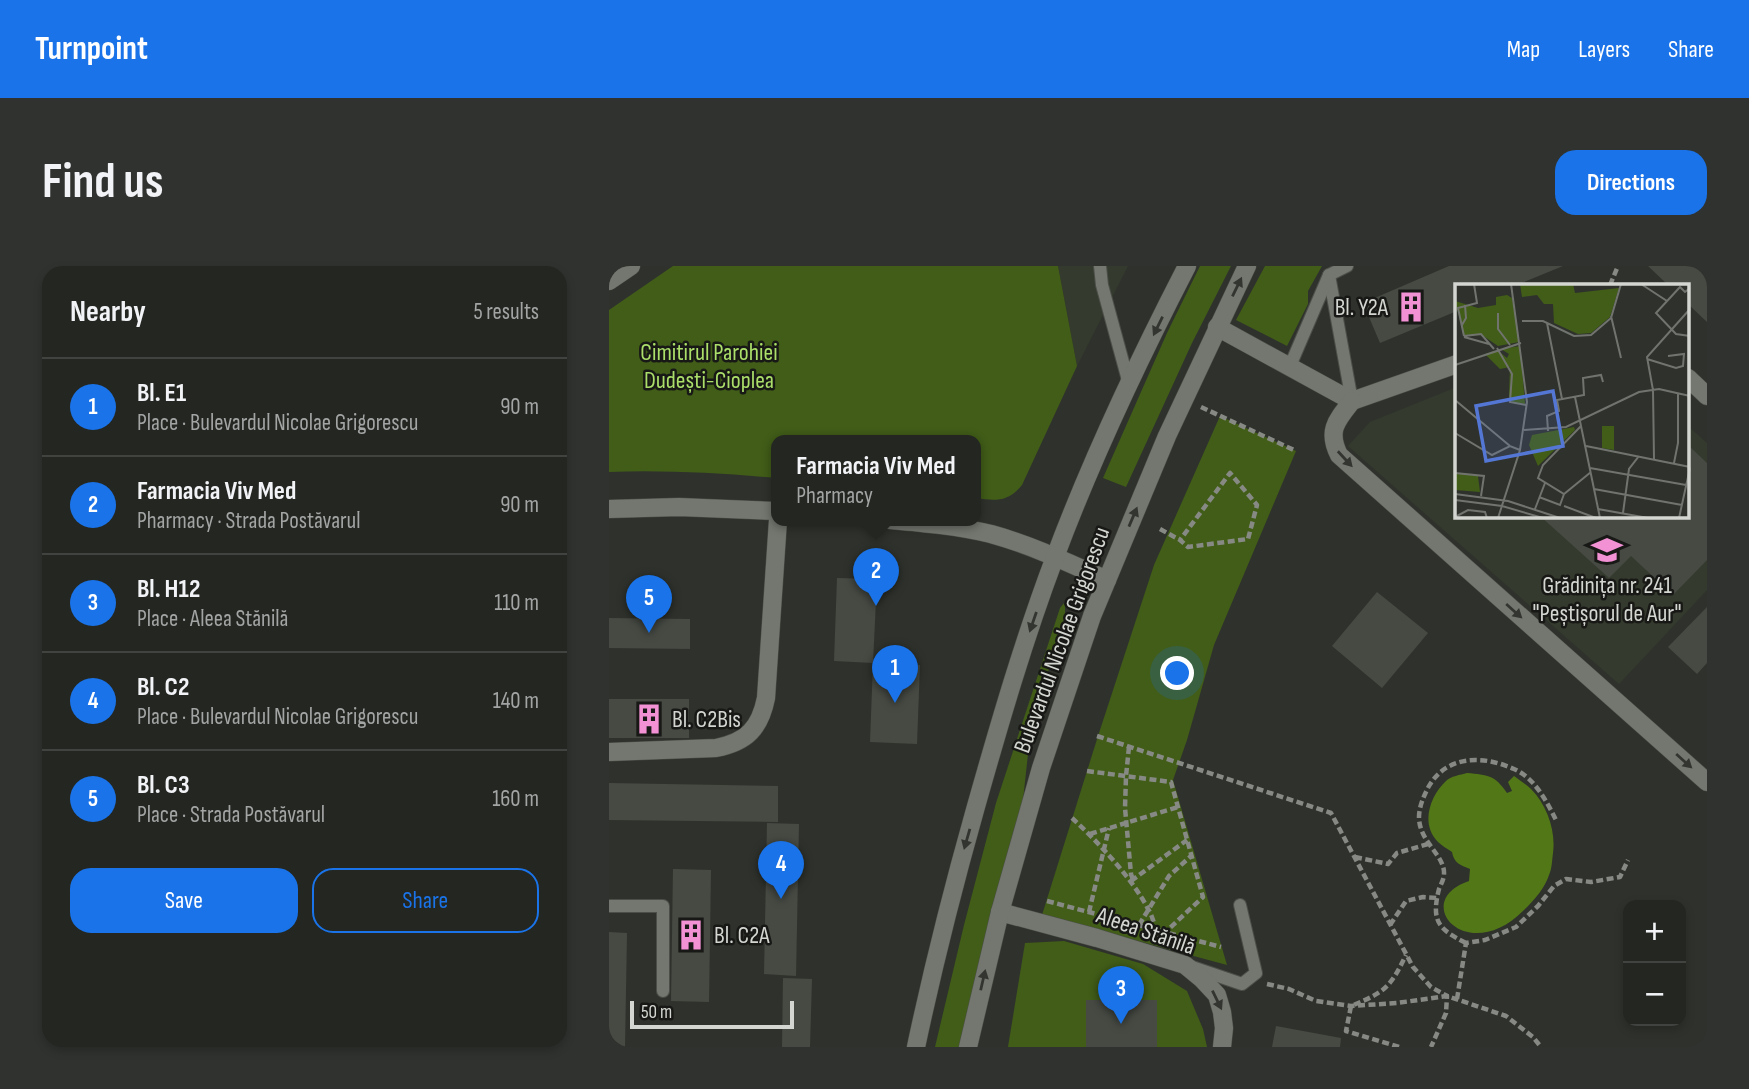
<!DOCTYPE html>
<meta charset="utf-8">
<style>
:root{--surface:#232621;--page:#2f322e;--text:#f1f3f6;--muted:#a3a5a5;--line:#40433f;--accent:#1a73e8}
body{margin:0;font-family:"Sofia Sans Condensed",sans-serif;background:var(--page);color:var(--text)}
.controls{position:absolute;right:21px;bottom:21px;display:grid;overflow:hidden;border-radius:14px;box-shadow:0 4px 10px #0003}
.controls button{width:63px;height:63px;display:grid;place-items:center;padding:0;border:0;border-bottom:2px solid var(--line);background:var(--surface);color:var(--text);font:35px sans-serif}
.scale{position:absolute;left:21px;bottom:18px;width:164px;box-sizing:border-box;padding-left:7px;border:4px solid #d3d6d1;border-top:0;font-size:19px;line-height:24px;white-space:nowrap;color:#d3d6d1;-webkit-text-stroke:5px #181916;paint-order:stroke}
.you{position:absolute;left:569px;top:408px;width:24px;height:24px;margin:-18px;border:5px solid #fff;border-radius:50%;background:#1a73e8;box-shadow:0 0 0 10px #1a73e833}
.badge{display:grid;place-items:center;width:46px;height:46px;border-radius:50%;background:var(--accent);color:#fff;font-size:23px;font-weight:700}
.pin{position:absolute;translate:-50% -58px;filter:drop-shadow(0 2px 4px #0008)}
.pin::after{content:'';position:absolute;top:37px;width:24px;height:21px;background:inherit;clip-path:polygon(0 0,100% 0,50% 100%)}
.popup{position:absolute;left:162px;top:169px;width:210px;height:91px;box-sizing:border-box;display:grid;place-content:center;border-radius:14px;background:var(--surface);filter:drop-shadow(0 2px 5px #0005);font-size:23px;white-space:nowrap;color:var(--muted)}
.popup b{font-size:26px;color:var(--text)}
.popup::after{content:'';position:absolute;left:50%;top:100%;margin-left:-14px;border:14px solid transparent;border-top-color:var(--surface)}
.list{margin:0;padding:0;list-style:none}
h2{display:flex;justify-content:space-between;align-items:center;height:91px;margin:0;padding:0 28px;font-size:30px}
h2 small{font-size:23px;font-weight:400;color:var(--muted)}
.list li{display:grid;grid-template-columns:46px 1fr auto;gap:21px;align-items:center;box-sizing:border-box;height:98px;padding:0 28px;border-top:2px solid var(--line)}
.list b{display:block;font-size:26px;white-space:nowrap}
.list p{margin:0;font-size:23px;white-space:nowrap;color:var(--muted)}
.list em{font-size:23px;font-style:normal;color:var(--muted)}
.actions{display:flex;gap:14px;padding:21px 28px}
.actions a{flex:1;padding:16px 0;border:2px solid var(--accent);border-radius:21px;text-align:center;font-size:24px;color:var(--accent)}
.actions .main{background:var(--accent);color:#fff}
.map{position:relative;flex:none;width:1098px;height:781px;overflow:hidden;border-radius:21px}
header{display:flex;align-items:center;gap:42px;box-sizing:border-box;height:98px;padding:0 35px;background:var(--accent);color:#fff}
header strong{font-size:33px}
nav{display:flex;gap:38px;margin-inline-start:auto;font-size:24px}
.intro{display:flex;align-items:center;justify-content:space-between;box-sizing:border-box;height:168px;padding:0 42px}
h1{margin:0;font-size:49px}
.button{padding:18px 32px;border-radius:21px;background:var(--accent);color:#fff;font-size:24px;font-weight:700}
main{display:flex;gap:42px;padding:0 42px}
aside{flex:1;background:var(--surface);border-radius:21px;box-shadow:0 4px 10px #0003}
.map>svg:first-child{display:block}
.built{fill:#343a2d}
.green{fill:#415d18}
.water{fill:#527717}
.building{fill:#464a43}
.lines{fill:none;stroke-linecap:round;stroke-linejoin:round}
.lane-casing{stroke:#4c4f49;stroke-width:14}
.street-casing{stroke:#4c4f49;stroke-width:19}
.secondary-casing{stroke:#4c4f49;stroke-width:19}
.path{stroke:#878a84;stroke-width:4.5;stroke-dasharray:7 3.5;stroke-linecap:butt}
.lane{stroke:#73776f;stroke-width:12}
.street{stroke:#73776f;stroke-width:18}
.secondary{stroke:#73776f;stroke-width:18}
.oneway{fill:#333531}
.labels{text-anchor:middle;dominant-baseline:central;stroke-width:5;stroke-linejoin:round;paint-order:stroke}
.poi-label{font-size:24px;fill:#d3d6d1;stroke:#181916;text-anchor:start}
.park-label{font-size:24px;fill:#abdf6a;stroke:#181916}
.street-label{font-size:24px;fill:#d3d6d1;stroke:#181916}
.inset-road{fill:none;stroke:#71746e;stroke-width:2}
.view{fill:#5477d6;fill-opacity:0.15;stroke:#5477d6;stroke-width:3.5}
.inset-edge{fill:none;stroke:#d3d6d1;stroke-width:3.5}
</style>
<header>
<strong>Turnpoint</strong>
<nav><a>Map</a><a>Layers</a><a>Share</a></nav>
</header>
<div class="intro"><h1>Find us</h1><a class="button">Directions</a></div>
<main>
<aside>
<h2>Nearby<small>5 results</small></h2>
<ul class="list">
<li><span class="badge">1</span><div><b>Bl. E1</b><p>Place · Bulevardul Nicolae Grigorescu</p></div><em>90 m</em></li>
<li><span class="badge">2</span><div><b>Farmacia Viv Med</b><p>Pharmacy · Strada Postăvarul</p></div><em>90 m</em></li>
<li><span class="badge">3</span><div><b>Bl. H12</b><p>Place · Aleea Stănilă</p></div><em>110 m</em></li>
<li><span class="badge">4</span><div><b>Bl. C2</b><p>Place · Bulevardul Nicolae Grigorescu</p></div><em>140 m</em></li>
<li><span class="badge">5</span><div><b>Bl. C3</b><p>Place · Strada Postăvarul</p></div><em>160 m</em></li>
</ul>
<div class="actions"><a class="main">Save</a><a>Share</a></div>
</aside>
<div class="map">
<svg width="1098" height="781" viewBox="0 0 1098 781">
<rect width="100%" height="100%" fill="#2f322c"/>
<g class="built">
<path d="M449,0H519L468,100Z"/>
<path d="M848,121V250H1079V160L1098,177V324L1010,418L739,180L761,156Z"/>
</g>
<g class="green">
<path d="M64,0H449L468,100L413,219C399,236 387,235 367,232V174H167V212C112,207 55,204 0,206V44Z"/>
<path d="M591,0H622L583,77L517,221L494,212L558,67Z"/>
<path d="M656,0H713L699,25V38L678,80L627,54Z"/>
<path d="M611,150L687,185L605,379L578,474L564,514L618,699L433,649L489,470L545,299Z"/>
<path d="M455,337L456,340V353L425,450L420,479L413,543L352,781H326L355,659L387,537L451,342Z"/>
<path d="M455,675L534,698L578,725L594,763L598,781H399L416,677Z"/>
</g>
<path class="water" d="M858,507C879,509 886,509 898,527L903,525L899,516L905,510C910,514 917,518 922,523C938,539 947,565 944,587C943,594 943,603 940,609C936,622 925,634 915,644C858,702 800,635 860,615L861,603C851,599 845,597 843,586C839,583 833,580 829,576C811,558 821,530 837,515C842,510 851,509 858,507Z"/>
<g class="building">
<path d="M840,0H954L908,19H848V45L771,77L754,37Z"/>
<path d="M1039,0H1098V56L1079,38V19H1059Z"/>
<path d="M1079,179L1098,197V294L1064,329L1022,290L1000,312L931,250H1079Z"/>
<path d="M228,312L268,313L264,397L225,395Z"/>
<path d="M768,326L819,367L773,422L723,380Z"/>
<path d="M1098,341V397L1088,408L1059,381Z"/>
<path d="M0,352L81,353V383L0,382Z"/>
<path d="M264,397L311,399L308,478L261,476Z"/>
<rect x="0" y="433" width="80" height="39"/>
<path d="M0,517L169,520V556L0,554Z"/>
<path d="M158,557L190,558L187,710L155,708Z"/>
<path d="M64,603L102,604L100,736L62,735Z"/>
<path d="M0,666L18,667L16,781H0Z"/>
<path d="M174,712L203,713L201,781H173Z"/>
<rect x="477" y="734" width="71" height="47"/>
<path d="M667,760L732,772L731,781H663Z"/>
</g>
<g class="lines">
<g class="lane-casing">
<g id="lane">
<path d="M491,0L493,19L520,118"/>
<path d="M720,9L743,135"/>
<path d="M681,100L720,9L738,0"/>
<path d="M0,640H54V725"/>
<path d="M583,701L633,718L647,707L631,639"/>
</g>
</g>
<g class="street-casing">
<g id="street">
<path d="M0,15L22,0"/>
<path d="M608,61L743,135L848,98"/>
<path d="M1079,112L1098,130"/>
<path d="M743,135C727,155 718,165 730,189L1098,516"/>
<path d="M0,486L107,482C138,476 151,462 157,432L169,254"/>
<path d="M391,646L488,672L576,699L593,713L608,729L613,746L615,762L613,781"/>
</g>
</g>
<g class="secondary-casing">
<g id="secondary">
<path d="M0,243L70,241L167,245"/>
<path d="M281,254C315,257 349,260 382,268C422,279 460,297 498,314"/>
<path d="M307,781C324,701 344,622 366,544C390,459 415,373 446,291C483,192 530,93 578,0"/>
<path d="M359,781L391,646L432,502L483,350L558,170L638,0"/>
</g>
</g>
<g class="path">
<path d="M1001,19L1009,0"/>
<path d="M592,141L687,185"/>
<path d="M551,263L571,274L579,281L639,273L648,239L621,207L571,274"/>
<path d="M488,470L722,547L804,701L822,721L838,730L837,747L822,781"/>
<path d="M520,481L517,510L516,542L522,608L524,614"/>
<path d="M478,505L562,516L594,631L549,673"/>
<path d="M463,552C488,575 524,613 539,643C543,649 545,657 547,664"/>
<path d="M481,568L569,541"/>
<path d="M746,591L779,598L788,587L819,578"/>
<path d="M522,615L578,574"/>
<path d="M438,635L612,681"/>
<path d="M480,646L500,562"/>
<path d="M530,659L560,610L582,590"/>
<path d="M781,659L797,635L814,631L829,632"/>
<path d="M857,677C829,663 822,655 830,623C832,618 835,613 835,608C836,589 810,576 810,551C810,541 815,529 820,520C838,489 874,489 905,503C926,512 938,536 948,556"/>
<path d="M658,718L680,723L707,735L742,740L788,737L838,730L897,750L924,771L932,781"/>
<path d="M848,733L857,677L876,674L907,661L929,640L945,620L957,613L982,616L1011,611L1019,594"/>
<path d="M790,781L737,765L742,740C776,726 781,722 797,689"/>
</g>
<use href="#lane" class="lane"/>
<use href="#street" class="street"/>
<use href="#secondary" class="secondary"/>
</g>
<defs><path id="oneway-solid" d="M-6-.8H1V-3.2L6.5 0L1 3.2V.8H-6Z" transform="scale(1.75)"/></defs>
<g class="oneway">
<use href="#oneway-solid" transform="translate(628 21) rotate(-64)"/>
<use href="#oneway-solid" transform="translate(549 60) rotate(116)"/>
<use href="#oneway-solid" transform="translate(736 193) rotate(47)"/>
<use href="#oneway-solid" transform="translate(524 251) rotate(-67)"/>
<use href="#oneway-solid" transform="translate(905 345) rotate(42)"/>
<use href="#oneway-solid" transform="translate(424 356) rotate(109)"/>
<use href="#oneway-solid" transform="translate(1075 495) rotate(42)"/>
<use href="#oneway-solid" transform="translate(358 573) rotate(106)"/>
<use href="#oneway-solid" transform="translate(374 714) rotate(-77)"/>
<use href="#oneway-solid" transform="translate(608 734) rotate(64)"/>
</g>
<defs>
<g id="building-bare" transform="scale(2.415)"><path d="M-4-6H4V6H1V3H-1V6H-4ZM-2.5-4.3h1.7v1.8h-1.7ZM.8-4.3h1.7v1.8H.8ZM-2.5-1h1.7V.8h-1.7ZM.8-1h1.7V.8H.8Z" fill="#f391d5" stroke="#181916" stroke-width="2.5" paint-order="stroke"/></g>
<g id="school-bare" transform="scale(2.415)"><path d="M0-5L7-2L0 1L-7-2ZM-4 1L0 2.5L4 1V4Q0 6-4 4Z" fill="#f391d5" stroke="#181916" stroke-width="2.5" paint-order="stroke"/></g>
</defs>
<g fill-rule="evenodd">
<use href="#building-bare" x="802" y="41"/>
<use href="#school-bare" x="998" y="284"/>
<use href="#building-bare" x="40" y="453"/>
<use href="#building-bare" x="82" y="669"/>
</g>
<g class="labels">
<g class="poi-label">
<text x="779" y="41" text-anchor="end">Bl. Y2A</text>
<text x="998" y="319" text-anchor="middle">Grădinița nr. 241<tspan x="998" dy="28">"Peștișorul de Aur"</tspan></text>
<text x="63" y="453">Bl. C2Bis</text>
<text x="105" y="669">Bl. C2A</text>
</g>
<g class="park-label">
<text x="100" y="86">Cimitirul Parohiei<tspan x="100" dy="28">Dudești-Cioplea</tspan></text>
</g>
<g class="street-label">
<text transform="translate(453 374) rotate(-70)">Bulevardul Nicolae Grigorescu</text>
<text transform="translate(537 665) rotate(19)">Aleea Stănilă</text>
</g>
</g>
<g transform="translate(846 18)">
<rect width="234" height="234" fill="#2f322c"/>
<path d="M65,0H118L120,9L164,4L155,33L136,49L123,50L99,39L98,20H89L82,11L67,13ZM52,11L57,14L64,58L43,62L27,51L9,52L0,17L23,24L41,21V13ZM65,62L70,120L58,119L54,112L55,83L45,85L30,70L42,66L52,74L54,70L46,65ZM147,142H159V166L147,164ZM119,143L120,146L83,182L74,161L77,151ZM0,189L23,192L25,208L0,206Z" fill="#415d18"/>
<path class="inset-road" d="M186,0L212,17M235,4L230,8L225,3L201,29L221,50L235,52M43,29V45L55,61M156,32L166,74M67,37H88L119,52L136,51L156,34L166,0M92,39L107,115M7,41L11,34L10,21M9,52L3,24L22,19L19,0M9,52L26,50L39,65M9,53L34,60M42,64L57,90L55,118L71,121M192,75L221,84L228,82L229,70L213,72M0,81L66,59M120,113L145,234M0,116L55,162M126,142L88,181L83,194L109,210L136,188M69,146L111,143L184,108L204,105L235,112M93,147L92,132L104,127L102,116L129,111L128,94L146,91L148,98M0,149L37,171L55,162L65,166M131,162L235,183M199,175L198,106L192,73L235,25M219,179L223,159V110M135,184L231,201M0,189L29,192L26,212M139,205L227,221M0,210L53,217L105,234M84,213L105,221L109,210M0,216L47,222L88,234M109,222L141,234M80,225L90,199M143,225L193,234M168,229L174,185L184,172M0,233L13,226L30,228L32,234M43,234L65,166L72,118L56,0M224,234L235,184"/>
<path class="view" d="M98,107L108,162L31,177L21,122Z"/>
<rect width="234" height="234" class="inset-edge"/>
</g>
</svg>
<div class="controls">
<button>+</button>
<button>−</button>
</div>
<div class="scale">50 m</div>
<div class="you"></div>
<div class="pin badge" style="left:286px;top:437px">1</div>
<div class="pin badge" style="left:267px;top:340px">2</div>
<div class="popup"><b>Farmacia Viv Med</b>Pharmacy</div>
<div class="pin badge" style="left:512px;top:758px">3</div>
<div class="pin badge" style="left:172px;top:633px">4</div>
<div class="pin badge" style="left:40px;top:367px">5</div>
</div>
</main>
